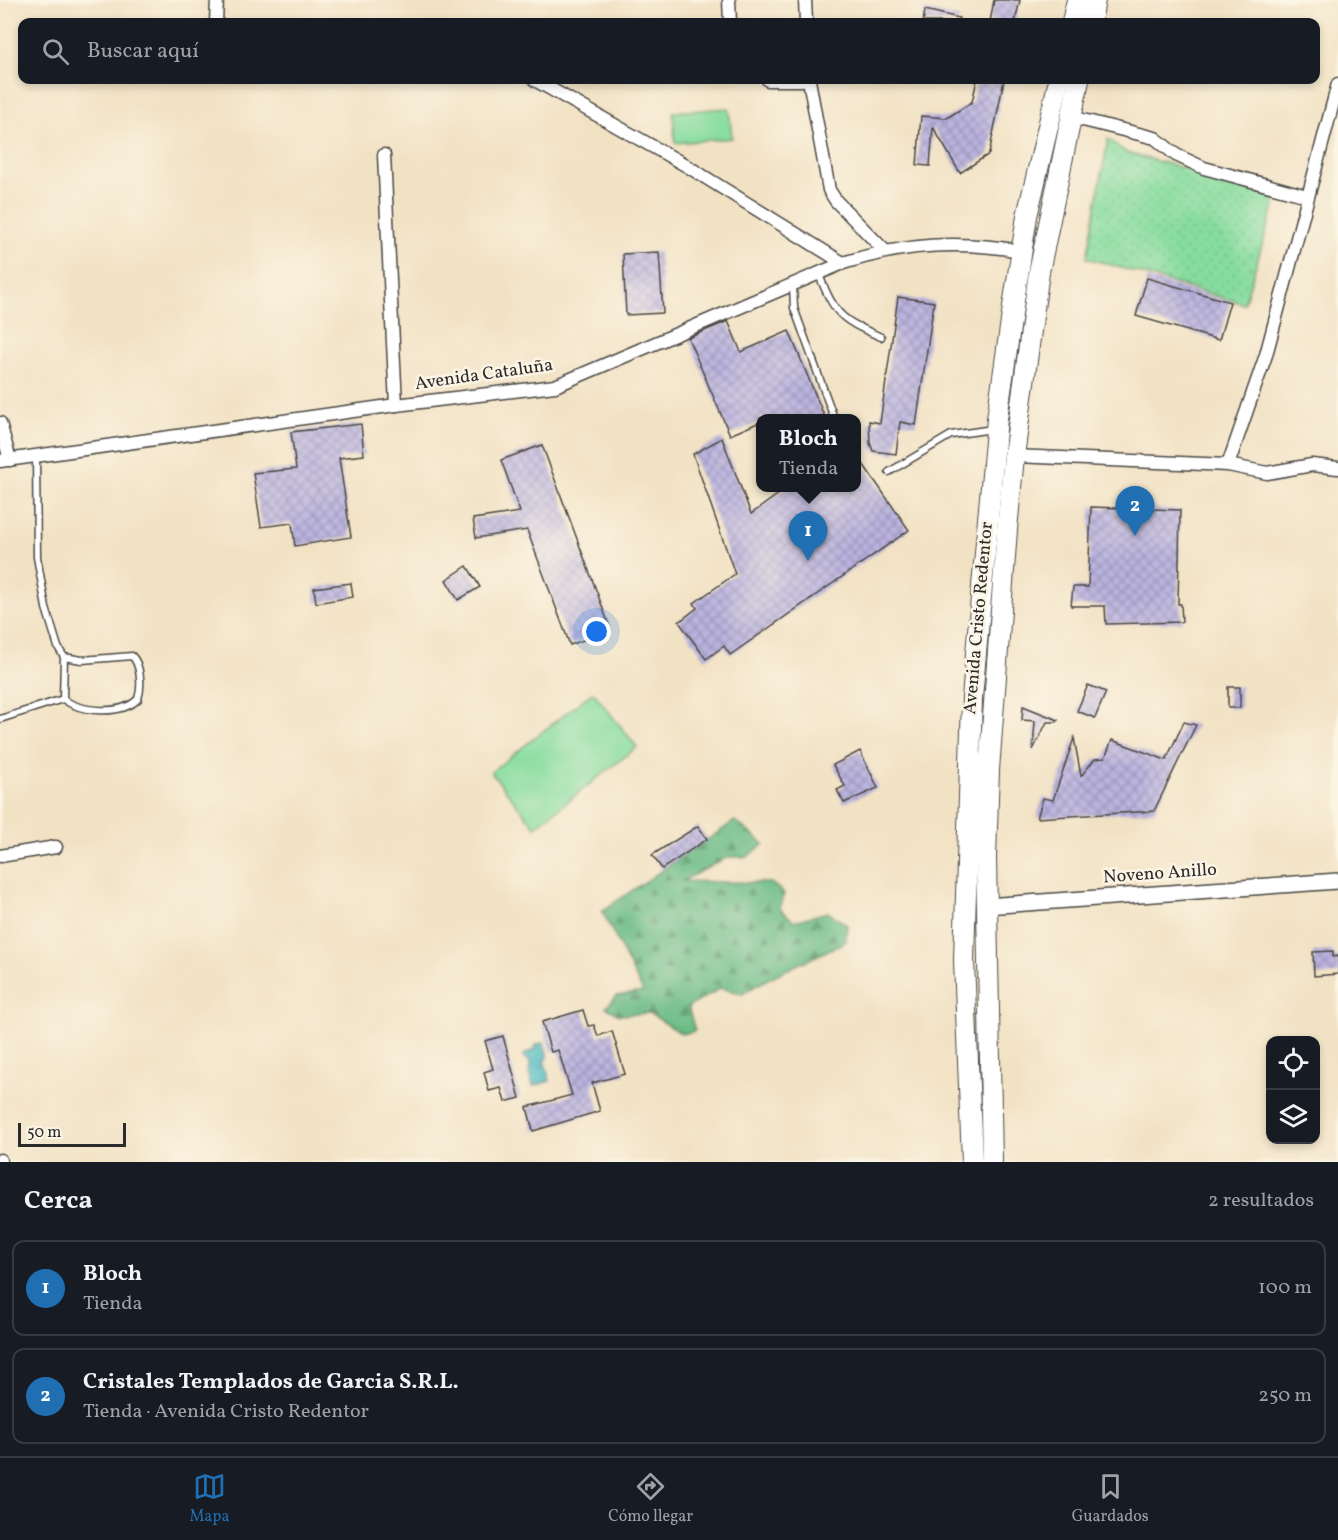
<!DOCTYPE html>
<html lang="es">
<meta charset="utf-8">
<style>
:root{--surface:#171b24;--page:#242831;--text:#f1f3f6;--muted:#9ea1a6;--line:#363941;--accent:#1f6fb2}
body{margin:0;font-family:Vollkorn,serif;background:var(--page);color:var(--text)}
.controls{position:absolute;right:18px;bottom:18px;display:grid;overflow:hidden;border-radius:12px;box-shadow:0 3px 9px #0003}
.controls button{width:54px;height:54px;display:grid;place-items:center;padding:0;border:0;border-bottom:2px solid var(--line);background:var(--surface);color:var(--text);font:30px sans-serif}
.scale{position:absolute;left:18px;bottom:15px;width:108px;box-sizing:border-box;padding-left:6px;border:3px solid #2b2b2b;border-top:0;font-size:16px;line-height:21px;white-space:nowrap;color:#2b2b2b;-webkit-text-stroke:4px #fcf5e5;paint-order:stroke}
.you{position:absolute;left:597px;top:632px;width:21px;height:21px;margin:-15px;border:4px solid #fff;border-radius:50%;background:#1a73e8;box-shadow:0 0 0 9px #1a73e833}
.badge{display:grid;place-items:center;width:39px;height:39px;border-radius:50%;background:var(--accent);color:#fff;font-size:20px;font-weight:700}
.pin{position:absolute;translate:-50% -50px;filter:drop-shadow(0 2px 3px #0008)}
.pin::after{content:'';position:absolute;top:32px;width:21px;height:18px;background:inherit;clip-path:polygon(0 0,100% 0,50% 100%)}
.popup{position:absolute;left:756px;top:414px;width:105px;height:78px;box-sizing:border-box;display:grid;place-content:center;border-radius:12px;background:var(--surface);filter:drop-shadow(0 2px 4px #0005);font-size:20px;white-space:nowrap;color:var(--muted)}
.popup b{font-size:22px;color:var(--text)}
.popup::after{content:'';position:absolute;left:50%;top:100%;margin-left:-12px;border:12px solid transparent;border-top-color:var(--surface)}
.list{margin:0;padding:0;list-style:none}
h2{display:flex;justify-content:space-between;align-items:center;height:78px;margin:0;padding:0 24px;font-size:26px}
h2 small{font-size:20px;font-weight:400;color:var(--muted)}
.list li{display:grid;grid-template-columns:39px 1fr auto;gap:18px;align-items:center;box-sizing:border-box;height:96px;margin:0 12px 12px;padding:0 12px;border:2px solid var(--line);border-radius:12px}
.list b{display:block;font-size:22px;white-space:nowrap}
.list p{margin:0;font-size:20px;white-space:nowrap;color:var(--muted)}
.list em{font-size:20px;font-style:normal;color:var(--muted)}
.icon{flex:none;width:33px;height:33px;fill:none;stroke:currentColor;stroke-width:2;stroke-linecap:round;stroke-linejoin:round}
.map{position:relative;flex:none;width:1338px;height:1162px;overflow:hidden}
.search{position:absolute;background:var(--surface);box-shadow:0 3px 9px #0003;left:18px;right:18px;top:18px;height:66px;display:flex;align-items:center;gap:15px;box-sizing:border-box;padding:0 21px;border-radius:12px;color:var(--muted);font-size:22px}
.sheet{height:294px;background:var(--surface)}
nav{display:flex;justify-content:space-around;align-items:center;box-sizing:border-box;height:84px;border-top:2px solid var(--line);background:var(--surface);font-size:16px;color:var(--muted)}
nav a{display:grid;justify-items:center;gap:3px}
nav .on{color:var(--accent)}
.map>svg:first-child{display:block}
.grass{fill:url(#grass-dots);stroke:#588465;stroke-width:1.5}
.forest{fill:url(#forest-firs);stroke:#4c7458;stroke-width:1.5}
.pitch{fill:#86dc9f;stroke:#588465;stroke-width:1.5}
.water{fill:url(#water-ripples);stroke:#3a7276;stroke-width:1.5}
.building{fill:url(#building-cross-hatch)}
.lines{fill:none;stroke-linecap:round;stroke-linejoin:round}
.service-casing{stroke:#494642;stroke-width:9}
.minor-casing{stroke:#494642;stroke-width:15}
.tertiary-casing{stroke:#494642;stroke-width:18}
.trunk-casing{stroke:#494642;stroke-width:22}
.service{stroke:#fff;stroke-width:6}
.minor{stroke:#fff;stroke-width:12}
.tertiary{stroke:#fff;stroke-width:15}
.trunk{stroke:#fff;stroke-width:20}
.labels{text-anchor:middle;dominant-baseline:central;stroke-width:5;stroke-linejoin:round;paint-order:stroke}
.street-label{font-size:18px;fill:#2b2b2b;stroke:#fcf5e5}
</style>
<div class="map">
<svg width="1338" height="1162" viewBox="0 0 1338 1162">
<defs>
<pattern id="grass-dots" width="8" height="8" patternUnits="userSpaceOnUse" patternTransform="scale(1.5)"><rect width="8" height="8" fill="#86dc9f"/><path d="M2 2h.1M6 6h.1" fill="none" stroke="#74bd89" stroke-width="1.8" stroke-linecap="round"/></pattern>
<pattern id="forest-firs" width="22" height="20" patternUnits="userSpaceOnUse" patternTransform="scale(1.5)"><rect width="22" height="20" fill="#6cbc86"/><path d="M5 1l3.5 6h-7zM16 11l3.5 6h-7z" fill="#59996e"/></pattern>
<pattern id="water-ripples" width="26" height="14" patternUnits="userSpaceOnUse" patternTransform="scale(1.5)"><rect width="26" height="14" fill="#4ab9c1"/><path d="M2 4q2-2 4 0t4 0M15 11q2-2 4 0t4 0" fill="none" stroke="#3e979d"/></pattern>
<pattern id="building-cross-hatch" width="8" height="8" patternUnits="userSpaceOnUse" patternTransform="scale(1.5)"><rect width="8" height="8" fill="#bbb4e0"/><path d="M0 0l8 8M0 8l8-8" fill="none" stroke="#9893b6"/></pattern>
</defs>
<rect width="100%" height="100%" fill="#fcf5e5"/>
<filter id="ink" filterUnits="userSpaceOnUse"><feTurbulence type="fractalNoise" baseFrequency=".0167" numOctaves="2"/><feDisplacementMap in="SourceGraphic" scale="12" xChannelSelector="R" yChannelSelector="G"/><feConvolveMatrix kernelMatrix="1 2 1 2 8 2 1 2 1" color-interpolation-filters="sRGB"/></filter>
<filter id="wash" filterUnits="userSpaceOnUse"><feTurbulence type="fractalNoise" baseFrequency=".008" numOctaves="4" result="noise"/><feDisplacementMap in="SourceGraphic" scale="24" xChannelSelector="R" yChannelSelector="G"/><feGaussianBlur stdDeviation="1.35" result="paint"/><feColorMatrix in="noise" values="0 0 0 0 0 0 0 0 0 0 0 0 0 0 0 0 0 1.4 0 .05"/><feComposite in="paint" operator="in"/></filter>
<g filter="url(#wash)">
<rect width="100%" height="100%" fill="#f2e2c4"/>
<path class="grass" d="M1108,139L1127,153L1278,193L1244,304L1087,258Z"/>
<path class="forest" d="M735,821L764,844L747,857H728L682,881L771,883L784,893L780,909L794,921L828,912L847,925L846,941C811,960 774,973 742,994L721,988L688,1007L695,1031L682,1034L649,1013L619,1015L606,1007L617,996L643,992L602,911Z"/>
<g class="pitch">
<path d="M729,108L732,138L675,143L673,112Z"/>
<path d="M593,692L637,747L535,827L491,772Z"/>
</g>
<path class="water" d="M544,1042L548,1058L544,1060L550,1081L533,1086L529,1073L530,1062L524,1057L525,1054L536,1049L535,1045Z"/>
<g id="blocks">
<g class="building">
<path d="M994,0H1020L1015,22H990Z"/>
<path d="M925,10L959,18L958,22H923Z"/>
<path d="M977,80H1004L989,154L960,173L933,127L930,166L917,165L921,116L947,118L972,102Z"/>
<path d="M659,252L663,313L626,315L623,254Z"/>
<path d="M1147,278L1230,302L1219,340L1136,316Z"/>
<path d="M898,297L934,302L916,425L900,422L896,454L873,451L870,443L869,421L880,423Z"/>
<path d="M728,321L741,352L789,331L825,418H760V422L730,435L688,338Z"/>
<path d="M361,424L364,455L339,458L351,537L295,546L292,523L261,527L253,473L296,469L291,432Z"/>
<path d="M722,438L751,514L787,488H856V454L909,530L730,655L724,646L706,659L679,622L697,608L694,603L735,574L693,454Z"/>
<path d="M542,445L611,630L570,645L527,530L476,538L473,519L520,512L501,460Z"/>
<path d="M1091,507L1180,510L1178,604H1181L1182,622L1106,624L1105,606H1071L1073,587H1088Z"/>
<path d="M467,566L480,587L458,600L446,580Z"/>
<path d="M351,583L353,597L316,603L314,588Z"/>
<path d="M1088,685L1106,692L1095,718L1077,711Z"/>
<rect x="1228" y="687" width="12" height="21"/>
<path d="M1023,706L1058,720L1057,722H1047L1033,750L1035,721L1022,720Z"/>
<path d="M1184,722L1196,725L1154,811L1037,818L1043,798L1053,800L1074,738L1081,776L1095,759L1105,758L1112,740L1166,760Z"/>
<path d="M860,751L878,788L844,803L837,790L845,786L833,765Z"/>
<path d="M698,826L707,839L662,869L652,855Z"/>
<path d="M1333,951V957L1338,956V974L1314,976L1313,952Z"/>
<path d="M583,1010L588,1026L594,1025L598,1036L612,1031L625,1074L592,1083L600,1111L533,1131L527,1107L572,1095L558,1050L551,1052L542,1022Z"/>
<path d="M503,1036L520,1098L505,1102L501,1088L489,1091L484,1072L493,1069L485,1041Z"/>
</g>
</g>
</g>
<g filter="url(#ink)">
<use href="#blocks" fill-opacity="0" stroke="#494642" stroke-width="1.5"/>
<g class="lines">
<g class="service-casing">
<g id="service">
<path d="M819,275C836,316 840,319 881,337"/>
<path d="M793,286L794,308L834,418"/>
<path d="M36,456L37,557L46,608L58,647L64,657L63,699C80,712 121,716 138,699C142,687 141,665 132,656L82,660L64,657"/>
<path d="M889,472L951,435L993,429"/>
<path d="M0,719L63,699"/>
</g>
</g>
<g class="minor-casing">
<g id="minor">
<path d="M729,0L730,22"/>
<path d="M805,0L806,22"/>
<path d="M216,22L217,0"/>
<path d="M535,80L687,166L843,263"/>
<path d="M768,80H802"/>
<path d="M809,80L829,190L836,201L884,250"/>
<path d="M1071,117L1155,138L1176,155L1204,168L1307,196"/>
<path d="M384,155L396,405"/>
<path d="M0,423L10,460"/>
<path d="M1014,456L1228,465L1267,473L1312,465L1338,468"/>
<path d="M0,461L396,405L555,386L843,263C904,244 957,240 1021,251"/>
<path d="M1228,465L1266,355L1338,84"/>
<path d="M0,856L56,847"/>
<path d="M0,1160V1162"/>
</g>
</g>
<g class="tertiary-casing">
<path id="tertiary" d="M985,906L1338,881"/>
</g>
<g class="trunk-casing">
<g id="trunk">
<path d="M1072,22L1077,0"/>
<path d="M1091,22L1095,0"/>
<path d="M972,1162L964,960L972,698L997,419L1013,307L1027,216L1059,80"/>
<path d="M992,1162L986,858L989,770L1007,530L1014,456L1039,272L1079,80"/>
</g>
</g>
<use href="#service" class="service"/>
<use href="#minor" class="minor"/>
<use href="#tertiary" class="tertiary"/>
<use href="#trunk" class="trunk"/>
</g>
</g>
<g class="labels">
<g class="street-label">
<text transform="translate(484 375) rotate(-8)">Avenida Cataluña</text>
<text transform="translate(979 618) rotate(-85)">Avenida Cristo Redentor</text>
<text transform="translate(1160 874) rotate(-4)">Noveno Anillo</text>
</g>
</g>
</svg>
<div class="controls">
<button><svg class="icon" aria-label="locate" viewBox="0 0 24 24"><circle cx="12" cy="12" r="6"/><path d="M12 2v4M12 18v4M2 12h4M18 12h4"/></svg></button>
<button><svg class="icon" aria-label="layers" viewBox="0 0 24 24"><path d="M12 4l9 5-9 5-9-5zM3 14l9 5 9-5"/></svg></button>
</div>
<div class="scale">50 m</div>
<div class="you"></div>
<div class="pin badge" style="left:808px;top:561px">1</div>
<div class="popup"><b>Bloch</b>Tienda</div>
<div class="pin badge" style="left:1135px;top:536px">2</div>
<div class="search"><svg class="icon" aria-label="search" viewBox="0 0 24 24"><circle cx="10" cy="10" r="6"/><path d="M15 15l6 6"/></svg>Buscar aquí</div>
</div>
<section class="sheet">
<h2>Cerca<small>2 resultados</small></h2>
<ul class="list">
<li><span class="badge">1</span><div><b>Bloch</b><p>Tienda</p></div><em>100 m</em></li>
<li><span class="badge">2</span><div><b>Cristales Templados de Garcia S.R.L.</b><p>Tienda · Avenida Cristo Redentor</p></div><em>250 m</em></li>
</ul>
</section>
<nav>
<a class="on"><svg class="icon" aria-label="map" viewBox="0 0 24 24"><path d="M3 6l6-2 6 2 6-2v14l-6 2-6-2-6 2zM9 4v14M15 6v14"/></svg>Mapa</a>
<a><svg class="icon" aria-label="directions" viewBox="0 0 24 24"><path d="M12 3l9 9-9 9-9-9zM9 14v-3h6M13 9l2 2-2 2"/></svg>Cómo llegar</a>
<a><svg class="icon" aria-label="saved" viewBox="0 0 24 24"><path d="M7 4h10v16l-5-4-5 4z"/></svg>Guardados</a>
</nav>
